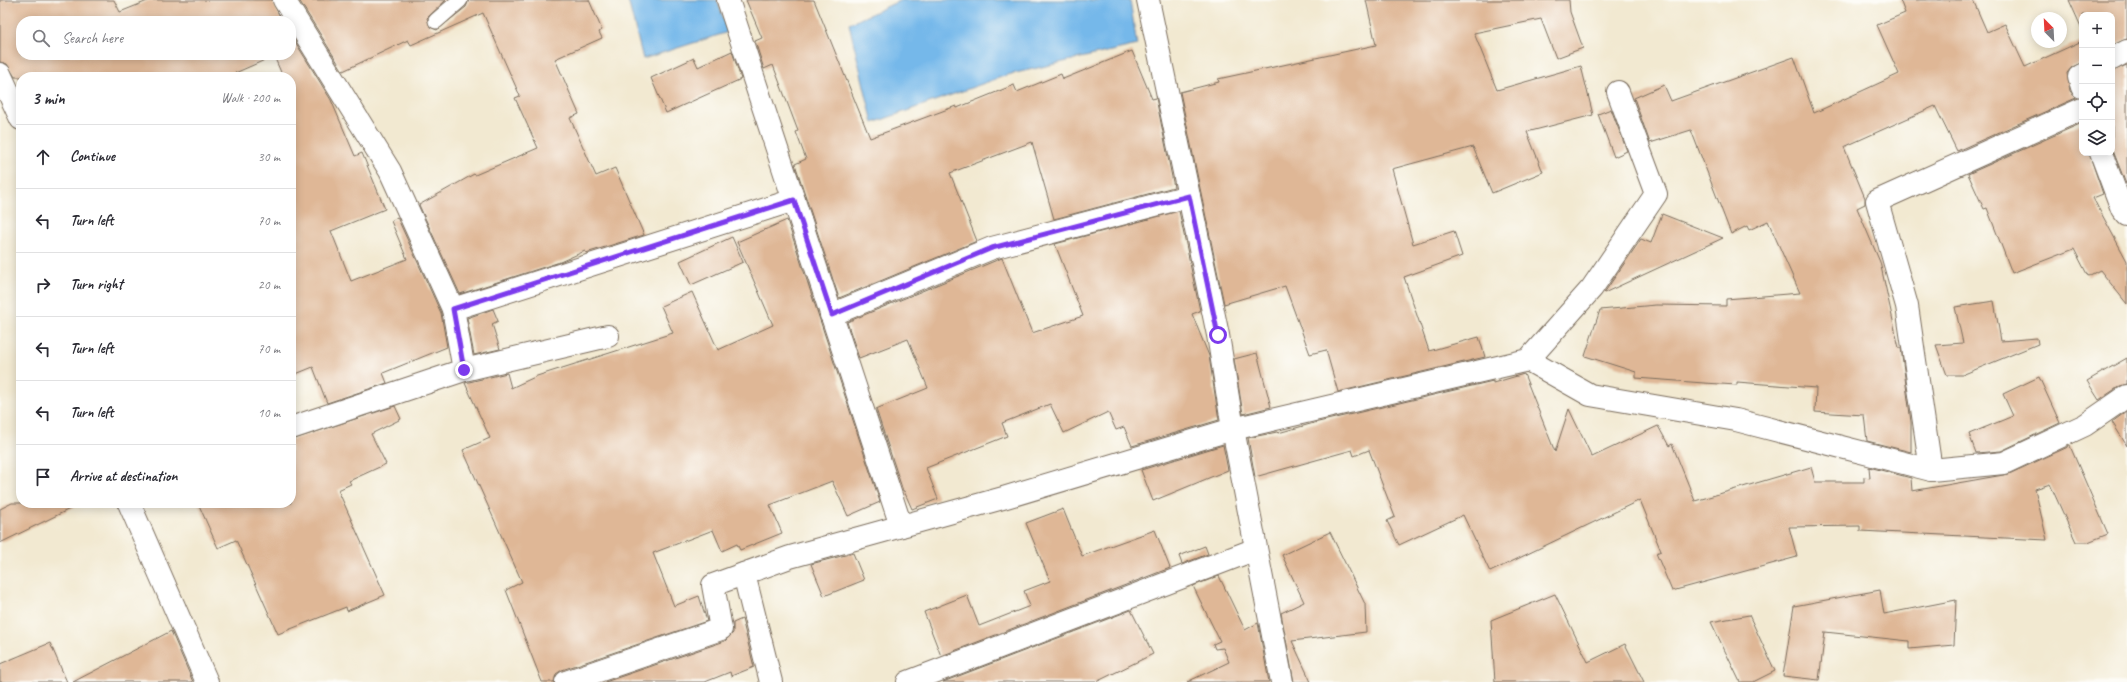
<!DOCTYPE html>
<meta charset="utf-8">
<style>
:root{--surface:#fff;--page:#f2f2f3;--text:#2b2b33;--muted:#7c7c81;--line:#e1e1e2}
body{margin:0;font-family:Caveat,sans-serif;background:var(--page);color:var(--text)}
.controls{position:absolute;right:12px;top:12px;display:grid;overflow:hidden;border-radius:8px;box-shadow:0 2px 10px #0003}
.controls button{width:36px;height:36px;display:grid;place-items:center;padding:0;border:0;border-bottom:1px solid var(--line);background:var(--surface);color:var(--text);font:20px sans-serif}
.compass{position:absolute;left:2031px;top:12px;width:36px;height:36px;border-radius:50%;background:var(--surface);box-shadow:0 2px 10px #0003;rotate:336deg}
.stop{position:absolute;width:12px;height:12px;margin:-9px;border:3px solid #7c3aed;border-radius:50%;background:#fff}
.stop.end{background:#7c3aed;border-color:#fff;box-shadow:0 1px 4px #0008}
.list{margin:0;padding:0;list-style:none}
h2{display:flex;justify-content:space-between;align-items:center;height:52px;margin:0;padding:0 16px;font-size:17px}
h2 small{font-size:13px;font-weight:400;color:var(--muted)}
.list li{display:grid;grid-template-columns:26px 1fr auto;gap:12px;align-items:center;box-sizing:border-box;height:64px;padding:0 16px;border-top:1px solid var(--line)}
.list b{display:block;font-size:15px;white-space:nowrap}
.list em{font-size:13px;font-style:normal;color:var(--muted)}
.icon{flex:none;width:22px;height:22px;fill:none;stroke:currentColor;stroke-width:2;stroke-linecap:round;stroke-linejoin:round}
.map{position:relative;flex:none;width:2127px;height:682px;overflow:hidden}
.search{position:absolute;background:var(--surface);box-shadow:0 2px 10px #0003;left:16px;top:16px;width:280px;height:44px;display:flex;align-items:center;gap:10px;box-sizing:border-box;padding:0 14px;border-radius:16px;color:var(--muted);font-size:15px}
.panel{position:absolute;background:var(--surface);box-shadow:0 2px 10px #0003;left:16px;top:72px;width:280px;height:436px;border-radius:16px}
.map>svg:first-child{display:block}
.water{fill:#75b8ea;stroke:#587184}
.building{fill:#dfb796}
.lines{fill:none;stroke-linecap:round;stroke-linejoin:round}
.service-casing{stroke:#7b6d5d;stroke-width:17}
.minor-casing{stroke:#7b6d5d;stroke-width:24}
.service{stroke:#fff;stroke-width:15}
.minor{stroke:#fff;stroke-width:22}
.route{stroke:#7c3aed;stroke-width:5}
</style>
<div class="map">
<svg width="2127" height="682" viewBox="0 0 2127 682">
<rect width="100%" height="100%" fill="#fdfcf7"/>
<filter id="ink" filterUnits="userSpaceOnUse"><feTurbulence type="fractalNoise" baseFrequency=".025" numOctaves="2"/><feDisplacementMap in="SourceGraphic" scale="8" xChannelSelector="R" yChannelSelector="G"/><feConvolveMatrix kernelMatrix="1 2 1 2 8 2 1 2 1" color-interpolation-filters="sRGB"/></filter>
<filter id="wash" filterUnits="userSpaceOnUse"><feTurbulence type="fractalNoise" baseFrequency=".012" numOctaves="4" result="noise"/><feDisplacementMap in="SourceGraphic" scale="16" xChannelSelector="R" yChannelSelector="G"/><feGaussianBlur stdDeviation="0.9" result="paint"/><feColorMatrix in="noise" values="0 0 0 0 0 0 0 0 0 0 0 0 0 0 0 0 0 1.4 0 .05"/><feComposite in="paint" operator="in"/></filter>
<g filter="url(#wash)">
<rect width="100%" height="100%" fill="#f2e9d1"/>
<g class="water">
<path d="M628,0H717L728,32L643,59Z"/>
<path d="M901,0H1130L1137,45L1007,75L873,123L849,24Z"/>
</g>
<g id="blocks">
<g class="building">
<path d="M0,0H114L120,12L150,0H272L282,21H21V55H291V35L331,100L355,156L362,153L385,209L331,231L351,281L407,259L391,221L397,217L441,313L447,347L383,373L387,383L327,403L313,367L291,376V77H283L274,56L226,77H15L7,64L0,62Z"/>
<path d="M299,0H446L427,18L430,27L437,30L466,7L469,0H589L602,30L599,32L602,38L555,59L579,114L570,118L596,176L615,168L644,235L586,253L585,251L560,262L460,294L419,205L474,174L475,175L538,148L515,98L520,96L483,13L411,45L408,40L343,71Z"/>
<path d="M746,0H814L870,138L956,106L957,108L1014,85L1017,92L1061,74L1063,79L1132,51L1152,99L1156,98L1174,187L1054,219L1032,142L950,173L977,241L839,298L795,164L806,159L796,132L798,131L773,65L764,69L755,41L762,38Z"/>
<path d="M1366,0H1569L1570,12L1583,48L1556,58L1541,19L1474,33L1497,90L1581,66L1593,115L1527,132L1543,172L1492,193L1473,147L1392,169L1413,244L1454,231L1462,256L1404,277L1429,351L1479,337L1485,357L1338,392L1326,350L1310,354L1285,286L1224,304L1180,92L1219,82L1218,79L1376,45Z"/>
<path d="M1900,0H1973L1987,32L2005,24L2025,67L2082,41V63L2072,67L2067,73L2070,91L2076,98L1957,151L1935,106L1844,147L1865,198V204L1857,208L1880,262L1899,348H1901L1911,422V452L1867,441L1864,415L1815,412L1816,388L1737,382V385L1704,383L1636,378V372L1585,356L1600,310L1656,305L1726,306V299L1800,293L1768,221L1749,230L1747,226L1731,234L1691,130L1650,143L1634,98L1664,85L1671,101L1794,57L1814,113L1899,74L1877,25L1905,13Z"/>
<path d="M2069,0H2127V39L2112,45V15H2082V29Z"/>
<path d="M732,51L741,79L666,113L651,78L694,58L698,67Z"/>
<path d="M2127,65V183L2126,184L2112,148V71Z"/>
<path d="M1611,109L1627,151L1614,157L1598,114Z"/>
<path d="M2082,123V153H2089L2103,194L2093,198L2127,261V304L2100,270L2088,276L2074,249L2012,273L1987,208L1984,209L1968,174Z"/>
<path d="M1179,211L1200,311L1192,314L1209,356L1219,420L1132,446L1124,427L1116,430L1108,412L1064,433L1050,404L1002,423L1007,436L926,468L938,499L912,509L904,491H903L876,409L928,388L908,339L859,358L847,322L1002,258L1032,333L1083,316L1055,244Z"/>
<path d="M1662,214L1723,238L1604,293L1641,239L1651,243Z"/>
<path d="M787,220L880,502L848,516L832,481L770,505L782,533L740,550L737,544L722,551L713,530L653,553L674,606L699,596L707,621L562,670L556,674L554,682H542L506,590L522,582L463,450L490,438L465,383L507,373L511,388L537,376L673,333L661,306L692,292L718,350L773,325L737,242Z"/>
<path d="M732,237L743,262L691,285L680,261Z"/>
<path d="M1994,301L2001,341L2037,338L2038,344L1962,375H1947L1936,345L1963,343L1955,307Z"/>
<path d="M493,309L498,321L492,324L500,349L474,355L467,318Z"/>
<path d="M1257,353L1271,407L1243,414L1234,359Z"/>
<path d="M2127,358V384L2120,386L2099,400L2087,381Z"/>
<path d="M1524,374L1555,452L1569,409L1592,457L1658,426L1669,446L1672,444L1695,501L1811,467L1815,482H1864V477L1870,478L1869,467L1911,478L1912,491L2009,474L2070,446L2108,534L2088,542H2076L2050,484L2035,489L2047,540L1860,531V526L1789,527L1797,557L1672,591L1656,553L1661,551L1640,500L1490,572L1463,515L1399,545L1387,521L1395,517L1369,450L1354,456L1352,450L1255,477L1248,438L1277,432L1278,433L1314,423L1493,381V383Z"/>
<path d="M2039,377L2060,423L2001,451L1976,453L1969,434L2013,416L2003,394Z"/>
<path d="M395,406L401,419L371,434L386,464L349,481L351,484L338,490L385,595L347,611L346,607L278,634L236,540L218,548L198,503H291V440Z"/>
<path d="M2127,411V446L2112,422Z"/>
<path d="M1223,445L1228,470L1153,501L1141,470Z"/>
<path d="M12,503H82L0,543V509Z"/>
<path d="M1063,509L1082,556L1155,530L1170,568L941,656L924,612L967,595L979,626L1030,606L1024,591L1050,581L1026,523Z"/>
<path d="M1330,532L1365,604L1366,632L1292,641L1311,682H1294L1281,613L1304,602L1282,555Z"/>
<path d="M1205,546L1208,554L1182,564L1179,556Z"/>
<path d="M853,553L864,580L824,596L811,564Z"/>
<path d="M1219,576L1245,630L1258,623L1269,682H1187L1229,662L1223,648L1215,649L1213,644L1220,641L1193,586Z"/>
<path d="M1880,590L1884,614L1956,600L1954,645L1909,649V641L1825,632L1819,680L1783,676L1794,606Z"/>
<path d="M1555,594L1588,662L1625,644L1644,682H1495L1491,620Z"/>
<path d="M1131,610L1153,654L1096,682H943Z"/>
<path d="M1749,615L1775,671L1753,682H1740L1711,622Z"/>
<path d="M742,619L754,667L731,676L730,672L705,682H605L725,641L733,633V623Z"/>
<path d="M171,631L193,682H73Z"/>
<path d="M50,643L67,682H0V664Z"/>
</g>
</g>
</g>
<g filter="url(#ink)">
<use href="#blocks" fill-opacity="0" stroke="#7b6d5d" stroke-width="1"/>
<g class="lines">
<g class="service-casing">
<path id="service" d="M436,21L460,0"/>
</g>
<g class="minor-casing">
<g id="minor">
<path d="M284,0L390,171L453,309"/>
<path d="M728,0L901,526"/>
<path d="M1148,0L1218,335L1233,429L1528,360L1592,288L1656,194L1618,92"/>
<path d="M2112,59L2127,51"/>
<path d="M0,74L21,119"/>
<path d="M2082,75L2079,77L2082,87"/>
<path d="M2101,153L2122,209L2127,215"/>
<path d="M831,315L992,248L1189,196"/>
<path d="M1528,360L1590,395L1736,420L1931,470L2004,463L2085,425L2127,396"/>
<path d="M464,370L608,336"/>
<path d="M291,428L464,370L453,309L794,200"/>
<path d="M1931,470L1907,306L1877,201L2082,109"/>
<path d="M129,503L207,682"/>
<path d="M744,574L771,682"/>
<path d="M566,682L721,629L713,585L790,557L1003,498L1233,429L1282,682"/>
<path d="M908,682L1256,549"/>
</g>
</g>
<use href="#service" class="service"/>
<use href="#minor" class="minor"/>
</g>
</g>
<g class="lines" filter="url(#ink)">
<path class="route" d="M464,370L453,309L794,200L832,315L992,248L1189,196L1218,335"/>
</g>
</svg>
<div class="controls">
<button>+</button>
<button>−</button>
<button><svg class="icon" aria-label="locate" viewBox="0 0 24 24"><circle cx="12" cy="12" r="6"/><path d="M12 2v4M12 18v4M2 12h4M18 12h4"/></svg></button>
<button><svg class="icon" aria-label="layers" viewBox="0 0 24 24"><path d="M12 4l9 5-9 5-9-5zM3 14l9 5 9-5"/></svg></button>
</div>
<svg class="compass" viewBox="-18 -18 36 36"><path d="M0-13l5 13h-10z" fill="#e53935"/><path d="M0 13l5-13h-10z" fill="#7c7c81"/></svg>
<div class="stop" style="left:1218px;top:335px"></div>
<div class="stop end" style="left:464px;top:370px"></div>
<div class="search"><svg class="icon" aria-label="search" viewBox="0 0 24 24"><circle cx="10" cy="10" r="6"/><path d="M15 15l6 6"/></svg>Search here</div>
<section class="panel">
<h2>3 min<small>Walk · 200 m</small></h2>
<ul class="list">
<li><svg class="icon" aria-label="ahead" viewBox="0 0 24 24"><path d="M12 20V5M6 11l6-6 6 6"/></svg><div><b>Continue</b></div><em>30 m</em></li>
<li><svg class="icon" aria-label="left" viewBox="0 0 24 24"><path d="M17 20v-9H6M10 6l-5 5 5 5"/></svg><div><b>Turn left</b></div><em>70 m</em></li>
<li><svg class="icon" aria-label="right" viewBox="0 0 24 24"><path d="M7 20v-9h11M14 6l5 5-5 5"/></svg><div><b>Turn right</b></div><em>20 m</em></li>
<li><svg class="icon" aria-label="left" viewBox="0 0 24 24"><path d="M17 20v-9H6M10 6l-5 5 5 5"/></svg><div><b>Turn left</b></div><em>70 m</em></li>
<li><svg class="icon" aria-label="left" viewBox="0 0 24 24"><path d="M17 20v-9H6M10 6l-5 5 5 5"/></svg><div><b>Turn left</b></div><em>10 m</em></li>
<li><svg class="icon" aria-label="arrive" viewBox="0 0 24 24"><path d="M6 21V4h12l-3 4 3 4H6"/></svg><div><b>Arrive at destination</b></div></li>
</ul>
</section>
</div>
